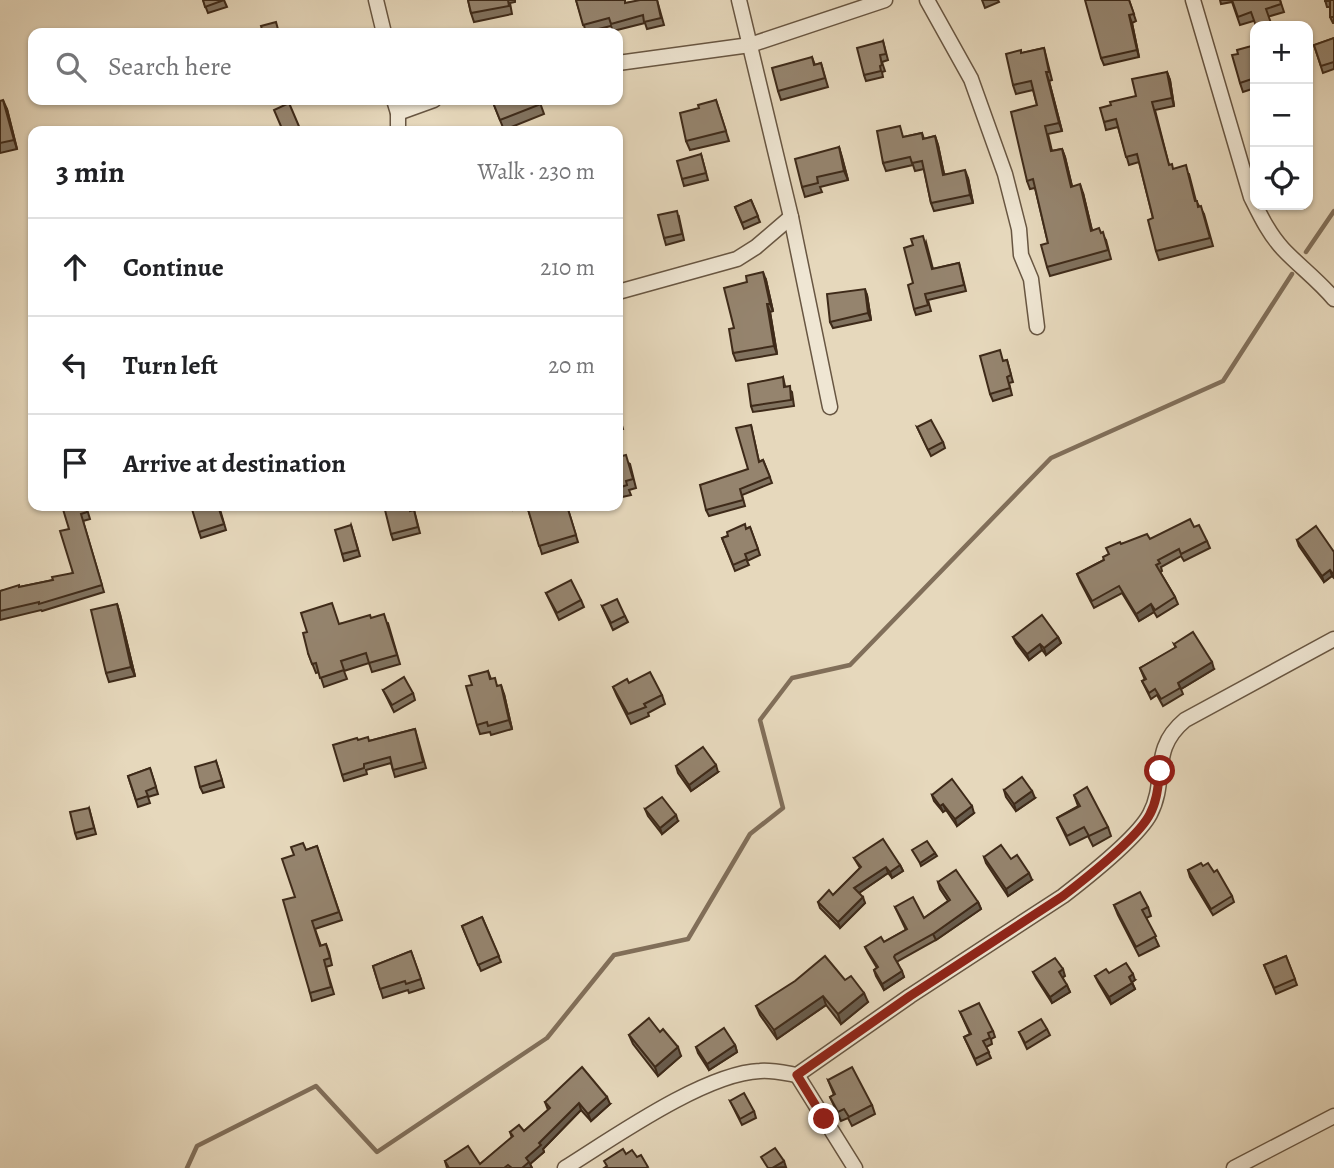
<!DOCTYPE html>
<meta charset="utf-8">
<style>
:root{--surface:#fff;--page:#f2f2f2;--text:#202124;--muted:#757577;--line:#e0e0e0}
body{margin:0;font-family:Alegreya,serif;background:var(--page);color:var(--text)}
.controls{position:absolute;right:21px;top:21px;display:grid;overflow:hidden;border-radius:14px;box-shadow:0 2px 5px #0004}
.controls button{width:63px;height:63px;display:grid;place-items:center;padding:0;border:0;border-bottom:2px solid var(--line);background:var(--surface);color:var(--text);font:35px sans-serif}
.stop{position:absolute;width:21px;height:21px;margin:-16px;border:5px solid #8f2418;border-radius:50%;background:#fff}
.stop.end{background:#8f2418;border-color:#fff;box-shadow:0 2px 7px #0008}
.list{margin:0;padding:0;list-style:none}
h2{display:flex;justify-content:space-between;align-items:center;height:91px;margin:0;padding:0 28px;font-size:30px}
h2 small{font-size:23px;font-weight:400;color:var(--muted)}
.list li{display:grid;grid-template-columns:46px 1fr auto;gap:21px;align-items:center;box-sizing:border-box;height:98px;padding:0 28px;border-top:2px solid var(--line)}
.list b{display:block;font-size:26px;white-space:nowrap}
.list em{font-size:23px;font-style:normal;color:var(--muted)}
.icon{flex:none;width:38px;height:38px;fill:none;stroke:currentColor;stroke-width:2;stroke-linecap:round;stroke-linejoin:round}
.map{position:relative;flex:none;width:1334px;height:1168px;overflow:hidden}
.search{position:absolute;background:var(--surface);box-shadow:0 2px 5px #0004;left:28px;top:28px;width:595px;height:77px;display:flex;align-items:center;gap:18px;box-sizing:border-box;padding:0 24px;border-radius:14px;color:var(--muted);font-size:26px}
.panel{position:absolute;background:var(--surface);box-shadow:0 2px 5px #0004;left:28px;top:126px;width:595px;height:385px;border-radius:14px}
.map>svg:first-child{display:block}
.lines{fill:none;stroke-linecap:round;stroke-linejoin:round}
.stream{stroke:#816f5a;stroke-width:4.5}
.minor-casing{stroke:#685642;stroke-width:17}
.minor{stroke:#efe6d3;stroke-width:14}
.wall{fill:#80725f;stroke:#3e2a19;stroke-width:2}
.shaded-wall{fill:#685c4d;stroke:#3e2a19;stroke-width:2}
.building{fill:#95846e;stroke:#3e2a19;stroke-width:2}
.route{stroke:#8f2418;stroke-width:9}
</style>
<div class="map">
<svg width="1334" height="1168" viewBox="0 0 1334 1168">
<rect width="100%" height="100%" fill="#e6d8bc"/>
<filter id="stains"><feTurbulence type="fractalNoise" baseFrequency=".00286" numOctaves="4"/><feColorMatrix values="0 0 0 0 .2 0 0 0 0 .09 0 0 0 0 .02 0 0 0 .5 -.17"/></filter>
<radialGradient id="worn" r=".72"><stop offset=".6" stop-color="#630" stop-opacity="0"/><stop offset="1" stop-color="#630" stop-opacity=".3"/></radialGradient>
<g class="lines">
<g class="stream">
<path d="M1306,252L1334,211"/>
<path d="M187,1168L197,1146L316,1086L377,1152L547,1038L614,955L688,939L750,834L783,808L760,720L792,678L850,665L1051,458L1223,381L1292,274"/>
</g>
<g class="minor-casing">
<g id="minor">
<path d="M376,0L384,33"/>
<path d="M739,0L791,217L830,407"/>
<path d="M927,0L971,79L1005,174L1019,229L1021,255L1031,279L1037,327"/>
<path d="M1193,0L1251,197C1260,215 1269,234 1283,249C1299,266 1318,280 1334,299"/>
<path d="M618,63L750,45L885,0"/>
<path d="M394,100L398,113V131"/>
<path d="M398,113L434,100"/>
<path d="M618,292L737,259L756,247L791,217"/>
<path d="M797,1075L855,1168"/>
<path d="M565,1168C613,1138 705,1073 760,1071C772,1070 785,1073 797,1075L910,996L1063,896C1085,879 1138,837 1150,814C1168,780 1149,750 1185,720L1334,639"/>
<path d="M1234,1168L1334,1116"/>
</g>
</g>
<use href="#minor" class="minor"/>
</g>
<g class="wall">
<path d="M203,0H224L227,7L208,13Z"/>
<path d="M468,0H515V2L510,3L512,14L474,22L471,13Z"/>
<path d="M576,0L626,3L657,0L664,25L647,29L645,23L613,31L611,26L586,32Z"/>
<path d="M982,0H998L999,2L985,8Z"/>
<path d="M1129,0L1136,21L1132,23L1139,57L1104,65L1101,58Z"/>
<path d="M1220,0H1280L1284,12L1240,25L1232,2L1221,4Z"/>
<path d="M1325,0H1334V23H1333L1330,17V7H1327Z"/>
<path d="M1334,38V69L1323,73L1314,45Z"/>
<path d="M883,41L888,60L882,62L885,71L882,72L883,77L866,81L864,75Z"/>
<path d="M1255,45V88L1243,92L1240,83L1238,54Z"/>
<path d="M1044,48L1052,80L1049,81L1062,131L1048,134L1052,151L1062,149L1065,157L1072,186L1083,193L1092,230L1101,233L1106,240L1111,259L1050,276L1047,267L1048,243L1035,188L1030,189L1027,181L1037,105L1033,90L1016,94L1013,85L1022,53Z"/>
<path d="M812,57L815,65L821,63L828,87L781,100L778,91Z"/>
<path d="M1167,72L1170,80L1174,106L1155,110L1169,165L1173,169L1189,174L1196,201L1204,214L1213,246L1159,260L1156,251L1153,218L1139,162L1129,165L1118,127L1106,130L1104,122Z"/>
<path d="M492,100H539L544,114L504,130Z"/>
<path d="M716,100L729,141L690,150L686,141L699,108Z"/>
<path d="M0,101L7,109L17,149L0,153Z"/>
<path d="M922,133L924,139L935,136L938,145L944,174L968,178L973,203L934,211L931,203L924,169L915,171L913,165L886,171L883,163L904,137Z"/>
<path d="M839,147L848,180L820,187L822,192L805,197L802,187Z"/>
<path d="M701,154L708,180L684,186L682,179Z"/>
<path d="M751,200L760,222L744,229L735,207Z"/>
<path d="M679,217L684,240L666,245L664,238Z"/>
<path d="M926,242L933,269L959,263L966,291L928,300L931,311L916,315L914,309L913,283Z"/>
<path d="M766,280L773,311L770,312L777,354L736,361L733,353L734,328Z"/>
<path d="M867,295L871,320L833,328L830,322Z"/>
<path d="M1007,360L1013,382L1009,383L1012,395L993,401L990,394L1003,361Z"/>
<path d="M783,377L785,386L792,392L794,406L753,412L751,406Z"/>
<path d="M618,411L623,429L619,430L621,440L618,441Z"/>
<path d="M751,425L759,462L763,460L772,483L742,495L745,506L709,516L706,510L748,469Z"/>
<path d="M917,427L943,442L945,448L931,456Z"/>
<path d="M618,457L630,464L636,488L629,490L631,495L618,498Z"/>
<path d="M86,506L90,519L83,521L104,592L42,611L41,610L0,620V591L53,580L73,573L69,529Z"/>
<path d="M219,506L226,530L201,538L199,532Z"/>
<path d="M511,506H567L578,542L542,554L527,506L513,510Z"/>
<path d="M414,510L420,533L393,540L391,534L410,511Z"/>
<path d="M351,525L360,556L344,561L342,554Z"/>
<path d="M750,527L760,555L747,561L749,565L735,571L722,538Z"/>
<path d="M1194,527L1207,541L1210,548L1184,561L1181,556L1161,567L1162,571L1160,572L1175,597L1178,604L1157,617L1154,612L1139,621L1122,593L1094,608L1080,581L1077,574L1104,560L1121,544L1150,539Z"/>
<path d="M1297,540L1334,552V578L1332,576L1324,582L1299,546Z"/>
<path d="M546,593L581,600L584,607L559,620Z"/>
<path d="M117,604L120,614L135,676L109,682L106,673Z"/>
<path d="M602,606L625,616L628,622L613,630Z"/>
<path d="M371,618L388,623L400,664L372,672L369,663L344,671L347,679L324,687L319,672L316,673L308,653L340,624Z"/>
<path d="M1013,637H1058L1061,643L1046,655L1042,650L1029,660L1016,643Z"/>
<path d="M1174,644L1214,669L1181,689L1183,694L1163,706L1157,695L1151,699L1142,681L1145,680L1140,668L1176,648Z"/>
<path d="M488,671L491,679L504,694L512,729L491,735L490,732L480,734L477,725L472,685Z"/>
<path d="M629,683L662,695L665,704L648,713L649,716L631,724L617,696L613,687Z"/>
<path d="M383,690L413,693L415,700L394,712Z"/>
<path d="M415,729L426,768L395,777L391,763L366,770L367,774L344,781L342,775L358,740L369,741Z"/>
<path d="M216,761L224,787L203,793L200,787Z"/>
<path d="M676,766L718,772L691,791L678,773Z"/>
<path d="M150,768L158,794L148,797L150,803L138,807L128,776Z"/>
<path d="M1004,790L1035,798L1016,811L1006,797Z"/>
<path d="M932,795L974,813L957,826L946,810L943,812L934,801Z"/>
<path d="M1074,795L1108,827L1111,836L1093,846L1088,836L1070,845L1057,818L1078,806Z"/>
<path d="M89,808L96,834L77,839L75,833Z"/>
<path d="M645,809L678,821L662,834L648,816Z"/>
<path d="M317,846L342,920L315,929L321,946L326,944L329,952L332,965L326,967L334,994L312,1001L310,993L295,897L306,850Z"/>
<path d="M984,857L1032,880L1008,896L986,863Z"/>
<path d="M854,858L900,865L903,871L892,878L888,873L859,893L865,903L840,928L820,908L818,902L833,895L860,868Z"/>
<path d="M1203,866L1214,872L1232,896L1234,902L1213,915L1190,877L1188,870Z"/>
<path d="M938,882L978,902L981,909L936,940L898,961L897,962L904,977L884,990L876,976L874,970L877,968L868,953L865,947L884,942L906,930L895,907L924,918L948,901L940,889Z"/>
<path d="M1114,905L1148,907L1151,916L1146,918L1159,946L1139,956L1118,915Z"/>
<path d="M482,917L501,962L481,971L462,926Z"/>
<path d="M411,951L424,988L409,993L408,990L383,998L373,966Z"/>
<path d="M1286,956L1297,985L1276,994L1264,965Z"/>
<path d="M1033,972L1065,976L1062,977L1070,992L1052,1003L1036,978Z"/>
<path d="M1109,973L1135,980L1132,982L1135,989L1111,1004L1098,982L1095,976Z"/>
<path d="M845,980L868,1002L841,1024L826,1005L777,1039L760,1015L756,1006Z"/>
<path d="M960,1012L993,1031L995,1037L991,1039L992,1044L986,1047L991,1058L977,1065L964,1037L970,1034Z"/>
<path d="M1047,1029L1050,1035L1027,1049L1019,1032Z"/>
<path d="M660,1032L681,1056L658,1076L633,1044L629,1035Z"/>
<path d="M735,1045L737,1052L709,1070L698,1053L696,1047Z"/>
<path d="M828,1080L872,1105L875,1114L852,1126L848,1118L841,1121L830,1097L834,1095Z"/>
<path d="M730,1101L754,1111L756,1118L742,1125Z"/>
<path d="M545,1102L610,1104L591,1121L581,1110L543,1149L544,1152L530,1164L532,1168H447L445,1161L480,1164L512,1138L510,1132L524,1131L548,1110Z"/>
</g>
<g class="shaded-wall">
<path d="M1129,15L1132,23L1139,57L1137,50Z"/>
<path d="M1046,72L1049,81L1062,131L1059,123Z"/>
<path d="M1167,72L1170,80L1174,106L1172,98Z"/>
<path d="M3,100L7,109L17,149L14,140Z"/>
<path d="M935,136L938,145L946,183L943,175Z"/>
<path d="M839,147L842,157L848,180L844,171Z"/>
<path d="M1062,149L1065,157L1074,195L1071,187Z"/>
<path d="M965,170L968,178L973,203L970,195Z"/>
<path d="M1080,184L1083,193L1094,239L1091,231Z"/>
<path d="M763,272L766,280L773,311L770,304Z"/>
<path d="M865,289L867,295L871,320L868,313Z"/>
<path d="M767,304L770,312L777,354L774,346Z"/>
<path d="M1330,570L1332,576L1324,582L1322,576Z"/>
<path d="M117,604L120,614L135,676L131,667Z"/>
<path d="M1151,604L1154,612L1139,621L1136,614Z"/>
<path d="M1058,637L1061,643L1046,655L1044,648Z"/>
<path d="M1040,644L1042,650L1029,660L1027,654Z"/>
<path d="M1212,662L1214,669L1181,689L1178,683Z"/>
<path d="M501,685L504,694L512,729L509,720Z"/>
<path d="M716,765L718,772L691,791L689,785Z"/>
<path d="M1032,791L1035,798L1016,811L1014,804Z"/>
<path d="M943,804L946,810L943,812L940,806Z"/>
<path d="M972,806L974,813L957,826L955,819Z"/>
<path d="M676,815L678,821L662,834L660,828Z"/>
<path d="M935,853L937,856L921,866L920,863Z"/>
<path d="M900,865L903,871L892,878L890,872Z"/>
<path d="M886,867L888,873L856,895L854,888Z"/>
<path d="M1029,873L1032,880L1008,896L1006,889Z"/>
<path d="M863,897L865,903L840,928L838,922Z"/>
<path d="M978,902L981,909L936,940L933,934Z"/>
<path d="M1063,969L1065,976L1061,978L1059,972Z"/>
<path d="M902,971L904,977L884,990L882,984Z"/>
<path d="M1133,974L1135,980L1131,983L1129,977Z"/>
<path d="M1132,983L1135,989L1111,1004L1109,997Z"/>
<path d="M1067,985L1070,992L1052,1003L1050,997Z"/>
<path d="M864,993L868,1002L841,1024L838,1014Z"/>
<path d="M823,996L826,1005L777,1039L774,1030Z"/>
<path d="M735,1045L737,1052L709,1070L707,1064Z"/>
<path d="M678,1047L681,1056L658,1076L655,1067Z"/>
<path d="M607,1097L610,1104L591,1121L588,1114Z"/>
<path d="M579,1103L581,1110L543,1149L544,1152L530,1164L532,1168H522L526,1158L539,1143Z"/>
<path d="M784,1161L786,1167L772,1168Z"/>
</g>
<g class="building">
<path d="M203,0H224L205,7Z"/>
<path d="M468,0H508L509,6L471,13Z"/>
<path d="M576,0H625V3L640,0H657L661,18L644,22L643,15L611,24L609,18L583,25Z"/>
<path d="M1085,0H1129L1134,14L1129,15L1137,50L1101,58Z"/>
<path d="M1232,0H1280L1281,4L1266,9L1272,26H1256L1251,12L1238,17Z"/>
<path d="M1325,0H1334V17H1330V1H1325Z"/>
<path d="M276,22L279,33H263L261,26Z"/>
<path d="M1334,38V62L1321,66L1314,45Z"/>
<path d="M883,41L886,54L880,55L882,65L880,66L881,71L864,75L857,48Z"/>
<path d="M1255,45V78L1240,83L1232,55L1238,54L1237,50Z"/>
<path d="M1044,48L1049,72H1046L1059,123L1045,126L1051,151L1062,149L1071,187L1080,184L1091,231L1099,228L1101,233L1103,232L1108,250L1047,267L1041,245L1048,243L1033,179L1027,181L1011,112L1037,105L1031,81L1013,85L1006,54L1021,50V53Z"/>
<path d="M812,57L814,65L821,63L825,78L778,91L772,68Z"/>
<path d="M1167,72L1172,98L1152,102L1169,165L1172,164L1173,169L1186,165L1195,201H1197L1198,207L1201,206L1210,238L1156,251L1148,220L1153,218L1137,154L1126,157L1116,119L1104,122L1100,108L1111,105L1110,102L1136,96L1132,79Z"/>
<path d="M3,100L14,140L0,143V101Z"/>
<path d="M492,100H539L541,104L500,120Z"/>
<path d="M716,100L726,131L686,141L680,113L699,108L698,105Z"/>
<path d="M289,103L301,131H283L274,110Z"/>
<path d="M900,126L903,137L922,133L923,139L935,136L943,175L965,170L970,195L931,203L922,161L912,163L910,157L883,163L877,131Z"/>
<path d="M839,147L844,171L817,177L818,183L802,187L795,159Z"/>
<path d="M701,154L706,173L682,179L677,161Z"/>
<path d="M751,200L758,216L742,223L735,207Z"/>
<path d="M677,211L682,234L664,238L658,215Z"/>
<path d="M923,236L932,269L959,263L964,285L925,294L928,305L914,309L908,285L913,283L904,248L913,245L911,239Z"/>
<path d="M763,272L770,304H767L774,346L733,353L729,329L734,328L724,288L747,282L746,276Z"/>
<path d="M865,289L868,313L830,322L827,294Z"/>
<path d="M1000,350L1003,361L1007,360L1011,375L1007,377L1010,388L990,394L980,356Z"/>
<path d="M783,377L784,387L790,386L791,400L751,406L748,384Z"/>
<path d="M931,420L943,442L928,450L917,427Z"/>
<path d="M751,425L759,462L763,460L770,477L740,489L743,500L706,510L700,485L748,469L736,428Z"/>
<path d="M626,455L633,479L626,481L627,485L618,488V457Z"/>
<path d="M62,506H86L87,512L81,514L102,585L39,604V602L0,611V591L19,585V587L53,580L52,577L73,573L60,531L69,529Z"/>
<path d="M191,506H218L224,524L199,532Z"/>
<path d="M384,506H408L410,511L414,510L418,527L391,534Z"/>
<path d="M527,506H567L576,535L539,546Z"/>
<path d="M1190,519L1194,527L1199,525L1207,541L1181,554L1179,549L1158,560L1160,563L1156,565L1175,597L1155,610L1151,604L1136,614L1119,586L1092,601L1077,574L1104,560L1103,557L1109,554L1106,548L1120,542L1121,544L1147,534L1150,539Z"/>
<path d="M745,524L746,529L750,527L758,549L745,554L747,559L733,565L722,538L728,536L727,532Z"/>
<path d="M351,525L358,550L342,554L335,530Z"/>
<path d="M1316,526L1334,552V575L1330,570L1322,576L1297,540Z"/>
<path d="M571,580L581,600L557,613L546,593Z"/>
<path d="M617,599L625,616L611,623L602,606Z"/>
<path d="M332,603L339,624L370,615L371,618L384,614L397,655L369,663L366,653L341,661L344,670L320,678L316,663L312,664L308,653L303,633L307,632L301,613Z"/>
<path d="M117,604L131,667L106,673L91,610Z"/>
<path d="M1042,615L1058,637L1044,648L1040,644L1027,654L1013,637Z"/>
<path d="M1193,632L1212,662L1178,683L1180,688L1161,699L1155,689L1149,693L1142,681L1146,679L1140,668L1176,647L1174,644Z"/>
<path d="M488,671L490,679L495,678L497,686L501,685L509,720L488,726L487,722L477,725L466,686L472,685L469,676Z"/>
<path d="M650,672L662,695L644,704L646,707L628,714L613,687L627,679L629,683Z"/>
<path d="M404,677L413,693L392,705L383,690Z"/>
<path d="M415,729L423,762L393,770L390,757L364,764V768L342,775L333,745L357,738L358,740L368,737L369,741Z"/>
<path d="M703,747L716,765L689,785L676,766Z"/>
<path d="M216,761L222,780L200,787L195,767Z"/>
<path d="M150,768L156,787L146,791L148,796L136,800L128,776Z"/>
<path d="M1022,777L1032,791L1014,804L1004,790Z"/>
<path d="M952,779L972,806L955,819L943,804L940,806L932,795Z"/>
<path d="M1087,787L1108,827L1089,836L1084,827L1067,836L1057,818L1080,806L1074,795Z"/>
<path d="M662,797L676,815L660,828L645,809Z"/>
<path d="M89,808L94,828L75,833L70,812Z"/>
<path d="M883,839L900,865L890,872L886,867L854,888L863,897L838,922L818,902L829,890L833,895L861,867L854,858Z"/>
<path d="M927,841L935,853L920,863L912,850Z"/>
<path d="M303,843L306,850L317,846L339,912L312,921L320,946L326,944L330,958L324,960L331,987L310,993L283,900L295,897L282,859L294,855L291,847Z"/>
<path d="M1001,845L1011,859L1017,855L1029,873L1006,889L984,857Z"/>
<path d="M1201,863L1203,866L1208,863L1214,872L1217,870L1232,896L1211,909L1188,870Z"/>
<path d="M956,870L978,902L933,934L895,955L894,957L902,971L882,984L874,970L878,967L865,947L881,937L884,942L907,929L895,907L913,897L924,918L950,900L938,882Z"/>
<path d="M1140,892L1148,907L1142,910L1156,936L1136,947L1114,905Z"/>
<path d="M482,917L499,956L478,965L462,926Z"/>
<path d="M411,951L421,979L406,984L405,981L380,989L373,966Z"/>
<path d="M825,956L845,980L851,976L864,993L838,1014L823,996L774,1030L756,1006L795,981Z"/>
<path d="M1286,956L1295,979L1274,988L1264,965Z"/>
<path d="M1055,958L1063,969L1059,972L1067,985L1050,997L1033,972Z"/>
<path d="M1126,963L1133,974L1129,977L1132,983L1109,997L1095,976L1106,969L1109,973Z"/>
<path d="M979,1003L993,1031L988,1033L990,1038L983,1041L989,1052L975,1059L964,1037L971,1034L960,1012Z"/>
<path d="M649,1018L660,1032L663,1029L678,1047L655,1067L629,1035Z"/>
<path d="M1041,1019L1047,1029L1025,1043L1019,1032Z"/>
<path d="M724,1028L735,1045L707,1064L696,1047Z"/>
<path d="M582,1067L607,1097L588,1114L579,1103L539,1143L541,1145L526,1158L529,1162L522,1168H512L508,1165L504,1168H449L445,1161L468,1146L480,1164L513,1136L510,1132L519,1125L524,1131L550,1108L545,1102Z"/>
<path d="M852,1067L872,1105L849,1117L844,1109L838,1112L830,1097L835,1094L828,1080Z"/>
<path d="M744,1093L754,1111L740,1119L730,1101Z"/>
<path d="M775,1148L784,1161L772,1168H768L761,1157Z"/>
<path d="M623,1149L626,1154L632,1150L637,1157L641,1155L648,1167L646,1168H604L607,1166L604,1161Z"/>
</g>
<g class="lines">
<path class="route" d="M824,1119L797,1075L910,996L1063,896C1085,879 1139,836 1150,814C1157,801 1158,786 1160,771"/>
</g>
<rect width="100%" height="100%" filter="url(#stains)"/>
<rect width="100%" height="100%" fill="url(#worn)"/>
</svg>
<div class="controls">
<button>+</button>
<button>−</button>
<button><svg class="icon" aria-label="locate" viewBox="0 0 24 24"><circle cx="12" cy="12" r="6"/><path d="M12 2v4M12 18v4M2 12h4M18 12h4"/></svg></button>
</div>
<div class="stop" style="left:1160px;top:771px"></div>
<div class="stop end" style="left:824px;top:1119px"></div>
<div class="search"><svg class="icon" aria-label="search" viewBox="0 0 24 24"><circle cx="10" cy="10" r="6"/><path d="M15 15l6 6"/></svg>Search here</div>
<section class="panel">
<h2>3 min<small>Walk · 230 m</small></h2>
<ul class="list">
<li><svg class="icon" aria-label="ahead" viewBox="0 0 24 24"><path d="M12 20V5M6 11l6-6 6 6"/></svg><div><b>Continue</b></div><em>210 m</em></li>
<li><svg class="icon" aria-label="left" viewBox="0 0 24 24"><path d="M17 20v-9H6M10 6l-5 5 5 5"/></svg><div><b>Turn left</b></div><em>20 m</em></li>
<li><svg class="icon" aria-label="arrive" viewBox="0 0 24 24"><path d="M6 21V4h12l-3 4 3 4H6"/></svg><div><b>Arrive at destination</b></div></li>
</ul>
</section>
</div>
